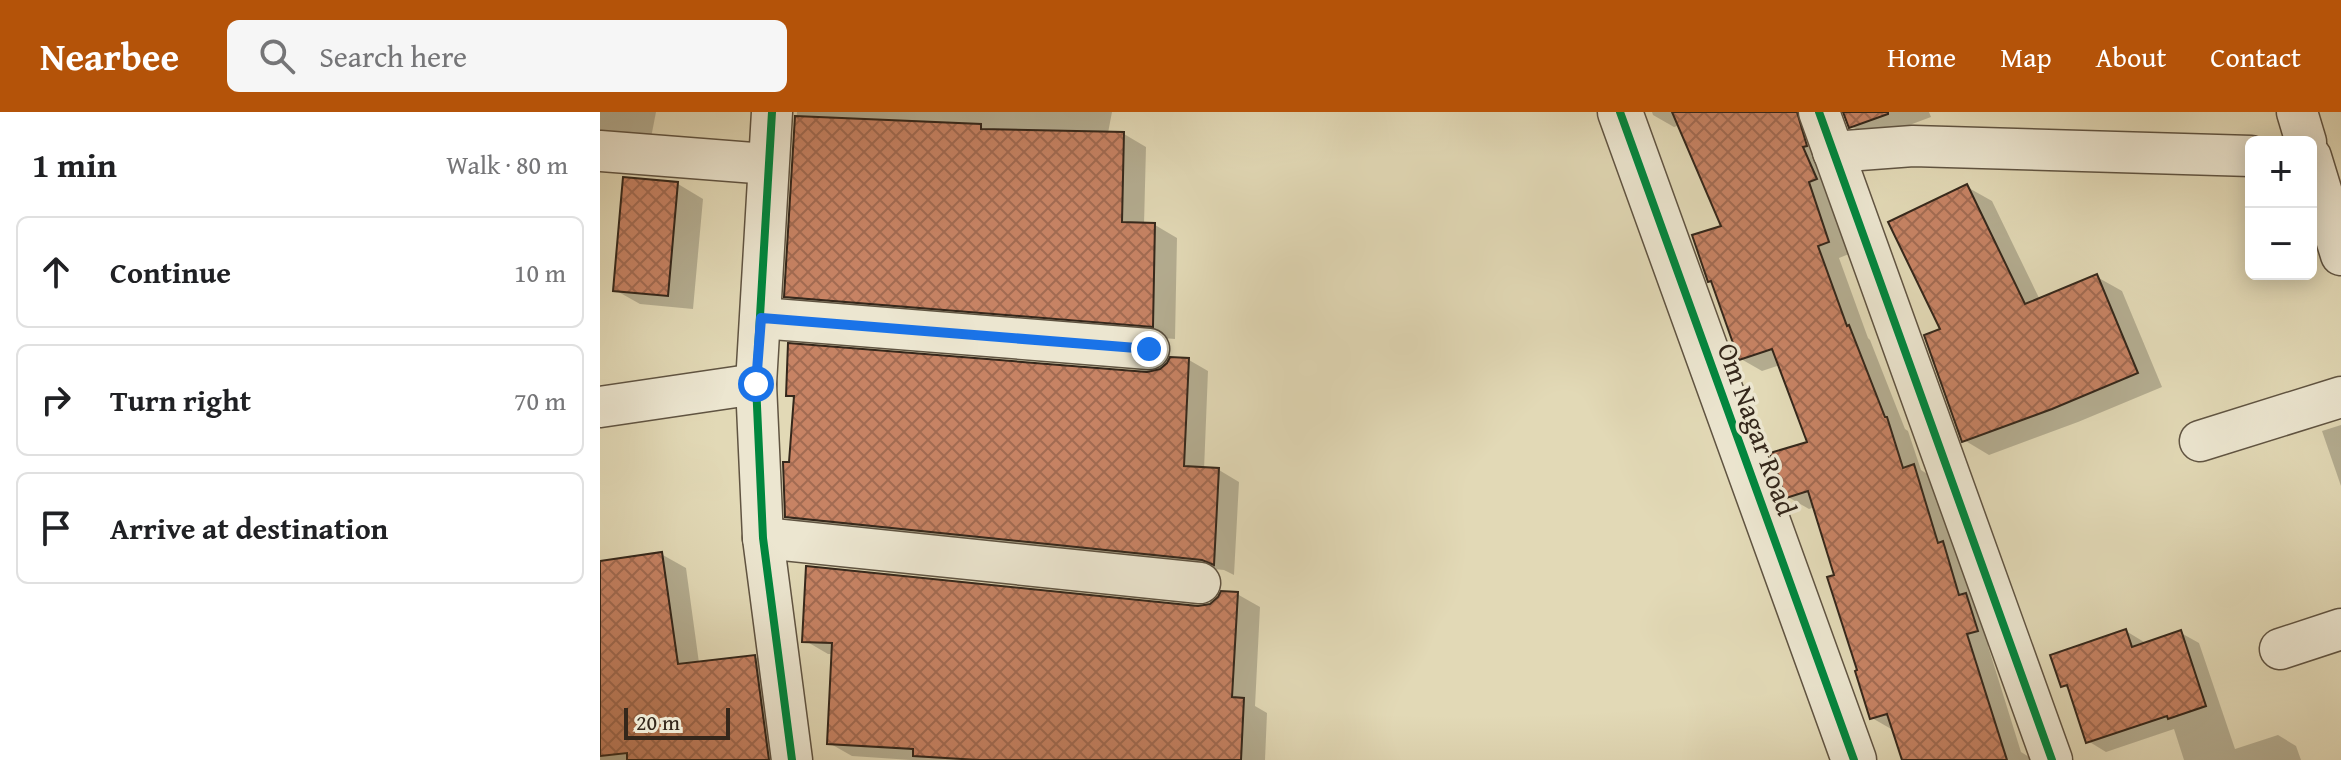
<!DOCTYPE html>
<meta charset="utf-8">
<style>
:root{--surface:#fff;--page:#f6f6f6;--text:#202124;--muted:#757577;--line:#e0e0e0;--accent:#b45309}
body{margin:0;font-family:"Gentium Book Plus",serif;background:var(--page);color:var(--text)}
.controls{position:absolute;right:24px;top:24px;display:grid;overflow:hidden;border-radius:12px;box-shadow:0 4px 20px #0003}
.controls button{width:72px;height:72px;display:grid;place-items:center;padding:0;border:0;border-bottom:2px solid var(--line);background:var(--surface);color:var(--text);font:40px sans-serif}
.scale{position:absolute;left:24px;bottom:20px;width:106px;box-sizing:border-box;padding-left:8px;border:4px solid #34271b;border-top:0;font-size:22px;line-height:28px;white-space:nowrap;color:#34271b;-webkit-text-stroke:6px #ece6d0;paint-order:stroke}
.stop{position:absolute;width:24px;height:24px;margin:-18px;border:6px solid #1a73e8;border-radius:50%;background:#fff}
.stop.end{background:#1a73e8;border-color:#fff;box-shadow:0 2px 8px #0008}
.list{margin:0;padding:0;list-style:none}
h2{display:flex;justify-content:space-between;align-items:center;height:104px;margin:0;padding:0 32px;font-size:34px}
h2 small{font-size:26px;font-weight:400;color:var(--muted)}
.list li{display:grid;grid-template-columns:52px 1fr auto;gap:24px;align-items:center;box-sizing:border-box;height:112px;margin:0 16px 16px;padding:0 16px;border:2px solid var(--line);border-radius:12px}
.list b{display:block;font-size:30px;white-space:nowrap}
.list em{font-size:26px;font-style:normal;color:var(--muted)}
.icon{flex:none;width:44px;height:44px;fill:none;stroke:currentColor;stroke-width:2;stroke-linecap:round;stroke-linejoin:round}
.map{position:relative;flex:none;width:1741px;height:648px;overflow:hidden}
header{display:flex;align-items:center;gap:48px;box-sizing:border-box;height:112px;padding:0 40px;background:var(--accent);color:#fff}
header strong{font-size:38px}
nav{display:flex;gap:44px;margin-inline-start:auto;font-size:28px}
.search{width:560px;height:72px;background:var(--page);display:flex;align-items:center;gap:20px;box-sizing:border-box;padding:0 28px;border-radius:12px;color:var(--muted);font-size:30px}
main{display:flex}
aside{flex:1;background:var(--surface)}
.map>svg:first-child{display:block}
.shadow{fill:#0003}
.building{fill:url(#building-cross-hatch);stroke:#34271b;stroke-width:2}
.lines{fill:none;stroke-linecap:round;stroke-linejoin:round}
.minor-casing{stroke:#605442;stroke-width:43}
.tertiary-casing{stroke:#605442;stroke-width:47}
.minor{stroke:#ece6d0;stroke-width:40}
.tertiary{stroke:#ece6d0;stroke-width:44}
.cycleway-casing{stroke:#ece6d0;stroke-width:13}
.cycleway{stroke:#00873e;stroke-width:8}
.route{stroke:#1a73e8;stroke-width:10}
.labels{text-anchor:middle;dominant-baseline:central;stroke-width:7;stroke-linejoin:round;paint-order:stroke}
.street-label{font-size:28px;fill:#34271b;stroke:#ece6d0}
</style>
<header>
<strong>Nearbee</strong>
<div class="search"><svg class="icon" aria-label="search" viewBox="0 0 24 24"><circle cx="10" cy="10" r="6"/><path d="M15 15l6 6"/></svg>Search here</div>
<nav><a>Home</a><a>Map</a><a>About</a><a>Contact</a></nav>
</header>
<main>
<aside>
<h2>1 min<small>Walk · 80 m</small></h2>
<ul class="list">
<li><svg class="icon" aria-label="ahead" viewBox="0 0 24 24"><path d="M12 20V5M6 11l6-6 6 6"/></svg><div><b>Continue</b></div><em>10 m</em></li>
<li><svg class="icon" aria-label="right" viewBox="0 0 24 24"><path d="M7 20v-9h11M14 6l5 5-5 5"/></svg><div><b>Turn right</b></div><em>70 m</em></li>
<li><svg class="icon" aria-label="arrive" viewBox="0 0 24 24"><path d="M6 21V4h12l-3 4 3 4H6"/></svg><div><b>Arrive at destination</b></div></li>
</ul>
</aside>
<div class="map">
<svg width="1741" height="648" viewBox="0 0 1741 648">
<defs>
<pattern id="building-cross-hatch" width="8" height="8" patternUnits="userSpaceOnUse" patternTransform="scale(2)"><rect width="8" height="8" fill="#c78364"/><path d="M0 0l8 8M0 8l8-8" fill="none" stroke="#a26b52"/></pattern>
</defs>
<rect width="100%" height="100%" fill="#e2d9b6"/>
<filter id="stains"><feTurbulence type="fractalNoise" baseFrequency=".0025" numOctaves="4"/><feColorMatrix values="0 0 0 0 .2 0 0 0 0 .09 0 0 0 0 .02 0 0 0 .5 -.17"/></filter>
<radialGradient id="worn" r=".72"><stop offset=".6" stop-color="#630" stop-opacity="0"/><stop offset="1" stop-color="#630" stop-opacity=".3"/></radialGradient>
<g class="shadow">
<path d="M0,0H56L50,31L0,23Z"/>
<path d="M197,0H512L508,21L524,22L546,35L544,113H555L577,126L575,227L209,197L186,184Z"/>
<path d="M1052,0H1221L1249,142L1239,146L1268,226L1270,228L1305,317L1308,319L1321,358L1335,367L1398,531L1388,534L1421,640L1434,648H1304L1293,618L1272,606L1237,464L1215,395L1209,397L1188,385L1210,331L1180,253L1162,259L1141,247L1114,171L1109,168L1123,115L1080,13L1074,15L1053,3Z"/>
<path d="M1246,0H1329L1331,5L1272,27L1251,14Z"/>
<path d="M78,72L103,87L93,197L40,192L15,178Z"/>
<path d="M1367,75L1392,89L1440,188L1497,165L1522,179L1562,275L1478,310L1389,343L1364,328L1342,218Z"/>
<path d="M589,248L608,259L604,358H619L639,370L634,463L624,458L207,416L187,404L195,287L188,283L547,262Z"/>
<path d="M1741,313V374L1722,319Z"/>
<path d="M61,442L86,456L99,551L155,545L179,559L191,648H0V451Z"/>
<path d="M637,482L660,495L655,594L667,601L665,648H311L252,644L229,631L234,542H228L204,528L598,496L611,493Z"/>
<path d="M1526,519L1544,530L1545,533L1581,521L1599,531L1635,637L1678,623L1696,634L1701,648H1584L1574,617L1506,640L1488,629L1470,578L1463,573Z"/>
</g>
<g class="building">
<path d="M1072,0H1197L1207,34L1203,35L1217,67L1209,70L1229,130L1218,134L1247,214L1249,213L1285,305H1287L1303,356L1314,352L1338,431L1343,429L1359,483L1366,481L1378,519L1367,522L1407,648H1302L1287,602L1270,607L1255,559L1257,558L1227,465L1234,463L1208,379L1186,386L1170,341L1207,330L1172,237L1139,248L1111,169L1108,170L1092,123L1121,114Z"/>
<path d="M1243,0H1288V2L1249,16Z"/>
<path d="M195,4L381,12V17L524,20L522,110L555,111L553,215L184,185Z"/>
<path d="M23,65L78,70L68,184L13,179Z"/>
<path d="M1367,72L1425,192L1497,162L1538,261L1452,297L1362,330L1324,223L1340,217L1288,110Z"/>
<path d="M188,231L547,260L560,257L567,251L570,245L589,246L584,354L619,356L614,453L602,448L185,405L183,350H189L194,284H186Z"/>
<path d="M62,440L78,552L155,543L169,648H27V641L0,644V449Z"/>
<path d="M206,454L598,494L610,492L618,485L621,479L638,480L632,585L644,586L641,648H378L313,644V637L227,632L232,531L202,530Z"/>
<path d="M1526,517L1532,535L1581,518L1606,594L1568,607L1567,604L1486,631L1467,573L1461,575L1450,543Z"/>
</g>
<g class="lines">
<g class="minor-casing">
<g id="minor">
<path d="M172,0L156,272L163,426L192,648"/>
<path d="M1219,0L1452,648"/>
<path d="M1697,0L1706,30"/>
<path d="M0,39L168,52"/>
<path d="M1233,40L1313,34L1651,44"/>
<path d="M1711,45L1741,143"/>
<path d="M161,206L549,237"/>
<path d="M0,295L156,272"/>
<path d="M1600,329L1741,285"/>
<path d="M163,426L600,471"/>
<path d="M1680,537L1741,517"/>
</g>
</g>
<g class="tertiary-casing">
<path id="tertiary" d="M1020,0L1254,648"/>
</g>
<use href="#minor" class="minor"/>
<use href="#tertiary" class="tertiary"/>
<g class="cycleway-casing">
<g id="cycleway">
<path d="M172,0L156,272L163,426L192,648"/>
<path d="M1020,0L1254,648"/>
<path d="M1219,0L1452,648"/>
</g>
</g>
<use href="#cycleway" class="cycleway"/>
</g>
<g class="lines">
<path class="route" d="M156,272L161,206L549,237"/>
</g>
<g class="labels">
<g class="street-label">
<text transform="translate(1158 317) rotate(70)">Om Nagar Road</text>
</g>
</g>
<rect width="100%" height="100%" filter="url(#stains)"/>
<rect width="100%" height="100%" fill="url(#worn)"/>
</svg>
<div class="controls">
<button>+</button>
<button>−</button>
</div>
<div class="scale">20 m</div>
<div class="stop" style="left:156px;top:272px"></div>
<div class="stop end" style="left:549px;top:237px"></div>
</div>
</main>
